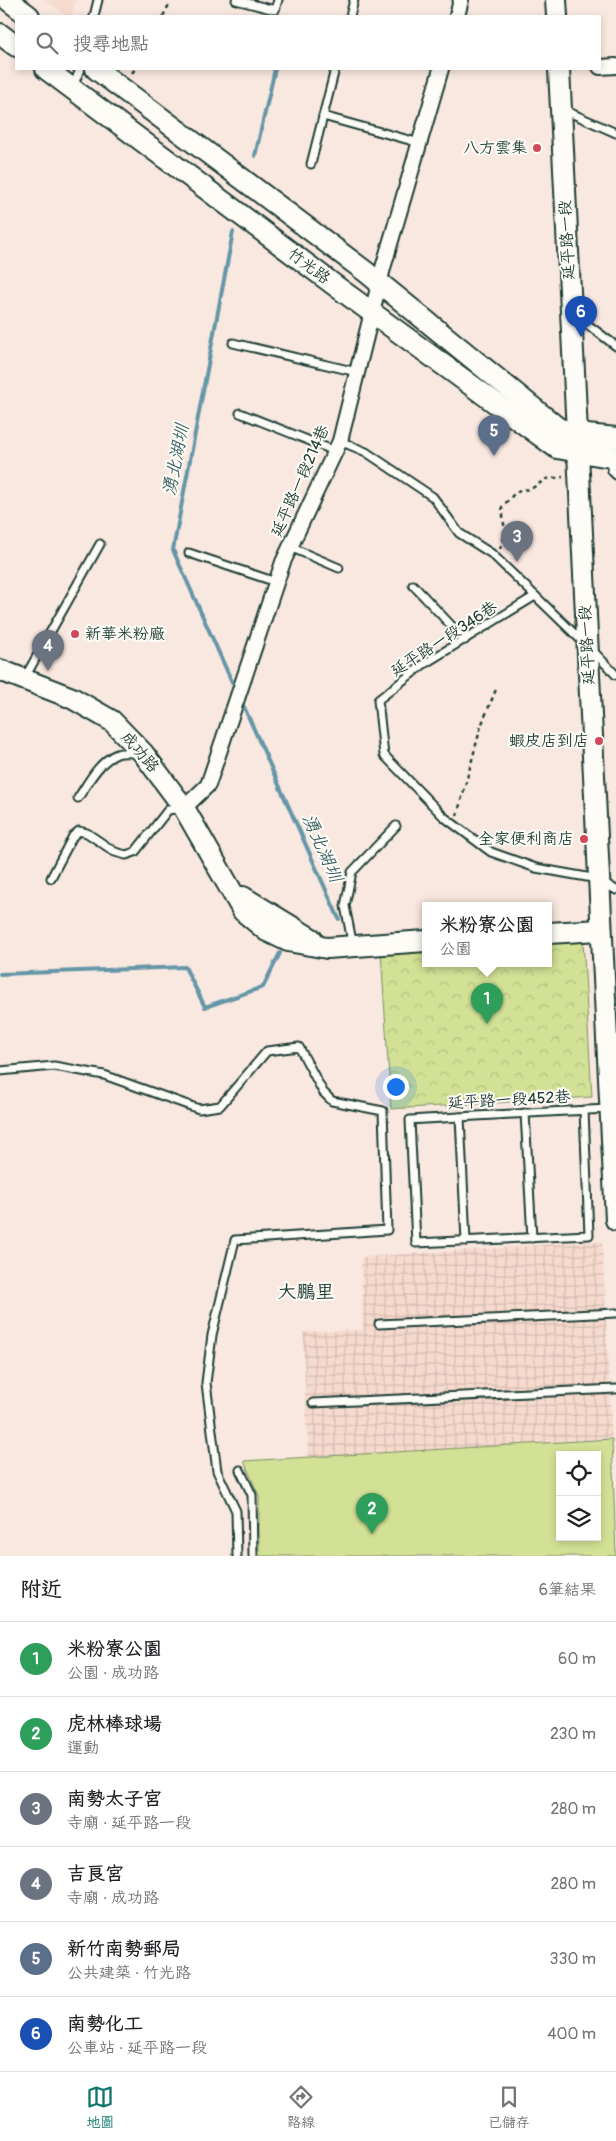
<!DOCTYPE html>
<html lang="zh-TW">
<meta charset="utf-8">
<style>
:root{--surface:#fff;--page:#f6f6f6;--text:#202124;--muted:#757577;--line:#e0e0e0;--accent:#0f766e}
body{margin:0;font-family:Pangolin,"LXGW WenKai TC",sans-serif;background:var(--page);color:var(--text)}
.controls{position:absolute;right:15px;bottom:15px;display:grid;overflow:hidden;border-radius:0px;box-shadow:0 2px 8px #0003}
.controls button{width:45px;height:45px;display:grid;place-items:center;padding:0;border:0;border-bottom:1px solid var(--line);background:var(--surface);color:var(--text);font:25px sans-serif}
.you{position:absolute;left:395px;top:1086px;width:18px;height:18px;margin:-12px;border:4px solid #fff;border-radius:50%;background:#1a73e8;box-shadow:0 0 0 8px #1a73e833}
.badge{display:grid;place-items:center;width:32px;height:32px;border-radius:50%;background:var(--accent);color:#fff;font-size:16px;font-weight:700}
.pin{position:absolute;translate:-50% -41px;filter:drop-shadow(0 1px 2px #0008)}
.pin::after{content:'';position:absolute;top:26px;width:18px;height:15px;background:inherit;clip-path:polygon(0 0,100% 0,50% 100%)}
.popup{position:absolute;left:422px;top:902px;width:130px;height:65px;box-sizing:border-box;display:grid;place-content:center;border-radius:0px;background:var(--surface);filter:drop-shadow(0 1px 4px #0005);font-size:16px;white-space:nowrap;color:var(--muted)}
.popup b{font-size:19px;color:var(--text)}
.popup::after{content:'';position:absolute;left:50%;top:100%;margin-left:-10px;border:10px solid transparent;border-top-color:var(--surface)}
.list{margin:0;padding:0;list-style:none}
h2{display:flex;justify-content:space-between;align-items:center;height:65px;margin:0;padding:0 20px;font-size:21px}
h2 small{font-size:16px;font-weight:400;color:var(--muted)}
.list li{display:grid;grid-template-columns:32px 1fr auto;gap:15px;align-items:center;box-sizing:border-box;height:75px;padding:0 20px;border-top:1px solid var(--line)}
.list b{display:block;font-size:19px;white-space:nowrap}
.list p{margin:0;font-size:16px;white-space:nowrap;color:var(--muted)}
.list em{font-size:16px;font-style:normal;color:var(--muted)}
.icon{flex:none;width:28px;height:28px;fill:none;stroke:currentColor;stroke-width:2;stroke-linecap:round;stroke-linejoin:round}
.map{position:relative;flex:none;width:616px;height:1556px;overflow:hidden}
.search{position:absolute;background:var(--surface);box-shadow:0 2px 8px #0003;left:15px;right:15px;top:15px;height:55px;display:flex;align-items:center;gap:12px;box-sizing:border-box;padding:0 18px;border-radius:0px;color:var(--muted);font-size:19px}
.sheet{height:515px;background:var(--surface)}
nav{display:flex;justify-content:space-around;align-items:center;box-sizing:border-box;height:70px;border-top:1px solid var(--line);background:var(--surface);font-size:14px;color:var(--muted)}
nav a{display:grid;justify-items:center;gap:2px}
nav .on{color:var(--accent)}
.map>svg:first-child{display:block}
.built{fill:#f7dace}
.industrial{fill:url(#industrial-grid)}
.grass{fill:#d2e195;stroke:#788f64;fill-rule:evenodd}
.forest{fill:url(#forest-crowns);stroke:#788f64}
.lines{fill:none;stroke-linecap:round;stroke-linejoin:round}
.stream{stroke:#6596a8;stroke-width:4}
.lane-casing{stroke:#1f3d34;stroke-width:11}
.street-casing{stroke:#1f3d34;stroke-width:18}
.secondary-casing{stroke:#1f3d34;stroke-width:24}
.path{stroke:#1f3d34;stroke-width:2.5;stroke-dasharray:4 4;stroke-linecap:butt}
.lane{stroke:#fdfcf7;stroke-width:7}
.street{stroke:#fdfcf7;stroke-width:14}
.secondary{stroke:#fdfcf7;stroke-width:20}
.poi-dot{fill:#d1495b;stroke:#fdfcf7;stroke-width:2}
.labels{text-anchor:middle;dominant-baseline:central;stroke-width:4;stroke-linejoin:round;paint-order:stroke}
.poi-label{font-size:16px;fill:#1f3d34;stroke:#fdfcf7;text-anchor:end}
.street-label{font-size:16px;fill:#1f3d34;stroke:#fdfcf7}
.water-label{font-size:18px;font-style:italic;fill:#3c6264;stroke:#fdfcf7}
.quarter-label{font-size:19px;fill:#1f3d34;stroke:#fdfcf7}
</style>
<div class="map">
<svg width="616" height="1556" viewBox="0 0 616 1556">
<defs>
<pattern id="industrial-grid" width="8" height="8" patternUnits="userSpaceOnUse" patternTransform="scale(1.25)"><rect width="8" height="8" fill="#f7dace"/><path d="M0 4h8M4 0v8" fill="none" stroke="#d3bcb2"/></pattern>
<pattern id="forest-crowns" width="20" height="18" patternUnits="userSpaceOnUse" patternTransform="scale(1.25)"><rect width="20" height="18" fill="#d2e195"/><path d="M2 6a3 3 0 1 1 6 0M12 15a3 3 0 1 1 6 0" fill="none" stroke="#b4c281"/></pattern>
</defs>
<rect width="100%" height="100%" fill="#f9e8df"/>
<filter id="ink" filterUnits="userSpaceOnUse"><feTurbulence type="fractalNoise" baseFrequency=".02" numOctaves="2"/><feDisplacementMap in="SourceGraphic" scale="10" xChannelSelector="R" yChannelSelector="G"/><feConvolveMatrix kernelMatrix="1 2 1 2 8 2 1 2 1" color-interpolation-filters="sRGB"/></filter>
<g filter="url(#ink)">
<path class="built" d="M45,0H76L71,16H67Z"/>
<path class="industrial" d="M602,1241L612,1439L308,1457L303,1332L363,1330L361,1257Z"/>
<path class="grass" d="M612,1439L616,1556H259V1496L244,1461ZM560,1455H597V1537H560Z"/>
<path class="forest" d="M583,940L592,1097L391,1109L381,952L426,949V963H548V942Z"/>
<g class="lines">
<g class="stream">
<path d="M255,156L275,69"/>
<path d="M232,682L173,550L233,232"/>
<path d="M244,707L339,919"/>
<path d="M0,974L185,967L205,1007L263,987L280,953"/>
</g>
<g class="lane-casing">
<g id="lane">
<path d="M236,0L275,10L278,0"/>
<path d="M94,16L98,0"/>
<path d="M350,16L354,0"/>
<path d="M73,87L80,69"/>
<path d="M564,110L616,133"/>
<path d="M323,116L420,143"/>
<path d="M311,164L335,69"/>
<path d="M575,315L616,346"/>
<path d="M233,343L357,372"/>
<path d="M240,413L335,451"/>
<path d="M340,441L366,452L433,497L459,533L492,554L584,643"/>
<path d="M612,458V471L616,475"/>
<path d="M290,547L339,568"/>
<path d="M189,553L276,582"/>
<path d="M413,585L465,640"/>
<path d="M535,596L424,664L378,700L384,755L444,817L491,852L536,868L598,879L616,890"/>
<path d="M592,650L616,675"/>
<path d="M24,679L100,544"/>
<path d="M78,798C88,783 99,761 117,754C122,752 131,753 137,753"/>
<path d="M51,878L73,836L79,831L87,833L115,852L126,855L135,852L168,810L182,808"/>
<path d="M353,946L345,906L352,872L396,826"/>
<path d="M0,1071L54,1066L104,1075L199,1109L220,1106L267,1051L299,1047L323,1092L332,1101L383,1111L387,1230L235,1240L212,1335L206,1383L217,1471L236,1511L237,1556"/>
<path d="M584,1110L589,1235L416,1243L410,1120C477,1116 543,1112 609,1109"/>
<path d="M525,1113L532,1238"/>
<path d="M460,1117L466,1241"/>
<path d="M379,1324L616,1313"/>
<path d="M313,1403L616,1389"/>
<path d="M240,1470L252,1495L253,1556"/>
</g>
</g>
<g class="street-casing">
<g id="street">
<path d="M457,16L461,0"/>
<path d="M600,67L616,66"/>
<path d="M184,808L208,785L283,562L340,441L383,268L441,69"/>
</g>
</g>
<g class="secondary-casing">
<g id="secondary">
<path d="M8,0L29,16"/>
<path d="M556,0L557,16"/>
<path d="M0,34L16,46"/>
<path d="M46,69L337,287L557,448L616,458"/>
<path d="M96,69L366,272L558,428L577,434L616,438"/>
<path d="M559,69L616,1220"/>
<path d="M0,670L72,698L112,721L143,753L184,808L243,911L267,931L288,941L327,948L426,941"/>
<path d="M243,897L312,939"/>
<path d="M548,933L600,930"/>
</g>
</g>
<g class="path">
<path d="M163,16L170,3"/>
<path d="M132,73L135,69"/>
<path d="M500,549L505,533L502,507L513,495L521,490L531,489L546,479L563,477"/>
<path d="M457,816L481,726L497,687"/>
</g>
<use href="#lane" class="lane"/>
<use href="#street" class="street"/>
<use href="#secondary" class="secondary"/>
</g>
</g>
<g class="poi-dot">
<circle cx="537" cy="148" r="5"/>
<circle cx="75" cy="634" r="5"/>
<circle cx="599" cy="741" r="5"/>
<circle cx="584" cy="839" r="5"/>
</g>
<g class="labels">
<g class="poi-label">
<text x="527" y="148">八方雲集</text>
<text x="85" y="634" text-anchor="start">新華米粉廠</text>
<text x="589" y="741">蝦皮店到店</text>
<text x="574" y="839">全家便利商店</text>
</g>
<g class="street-label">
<text transform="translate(567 240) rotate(-93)">延平路一段</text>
<text transform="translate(309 266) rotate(37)">竹光路</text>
<text transform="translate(300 481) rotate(-66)">延平路一段214巷</text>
<text transform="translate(444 639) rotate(-33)">延平路一段346巷</text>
<text transform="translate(587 645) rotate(-93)">延平路一段</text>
<text transform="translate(140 752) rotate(49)">成功路</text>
<text transform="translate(509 1100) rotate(-3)">延平路一段452巷</text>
</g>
<g class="water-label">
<text transform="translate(176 460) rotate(-79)">湧北湖圳</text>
<text transform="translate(322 848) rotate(66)">湧北湖圳</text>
</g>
<g class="quarter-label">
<text x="306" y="1292">大鵬里</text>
</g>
</g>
</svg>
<div class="controls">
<button><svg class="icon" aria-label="locate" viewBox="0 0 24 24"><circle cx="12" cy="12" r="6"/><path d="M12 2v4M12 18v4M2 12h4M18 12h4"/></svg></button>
<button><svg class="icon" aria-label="layers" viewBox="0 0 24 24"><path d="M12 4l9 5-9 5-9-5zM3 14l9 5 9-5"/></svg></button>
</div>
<div class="you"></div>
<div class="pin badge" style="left:487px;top:1024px;background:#2e9e5b">1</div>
<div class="popup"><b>米粉寮公園</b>公園</div>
<div class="pin badge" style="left:372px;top:1534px;background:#2e9e5b">2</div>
<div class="pin badge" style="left:517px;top:562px;background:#6b7280">3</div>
<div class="pin badge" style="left:48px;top:671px;background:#6b7280">4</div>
<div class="pin badge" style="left:494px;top:456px;background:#5c6f8a">5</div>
<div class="pin badge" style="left:581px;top:337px;background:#1a4fb4">6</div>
<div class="search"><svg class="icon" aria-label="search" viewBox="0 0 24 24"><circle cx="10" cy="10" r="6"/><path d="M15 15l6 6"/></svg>搜尋地點</div>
</div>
<section class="sheet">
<h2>附近<small>6筆結果</small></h2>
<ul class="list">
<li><span class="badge" style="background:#2e9e5b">1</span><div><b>米粉寮公園</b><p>公園 · 成功路</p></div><em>60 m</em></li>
<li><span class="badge" style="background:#2e9e5b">2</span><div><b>虎林棒球場</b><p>運動</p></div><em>230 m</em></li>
<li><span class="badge" style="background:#6b7280">3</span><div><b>南勢太子宮</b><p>寺廟 · 延平路一段</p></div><em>280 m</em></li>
<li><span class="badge" style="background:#6b7280">4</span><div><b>吉良宮</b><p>寺廟 · 成功路</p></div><em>280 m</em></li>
<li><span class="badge" style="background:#5c6f8a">5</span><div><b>新竹南勢郵局</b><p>公共建築 · 竹光路</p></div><em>330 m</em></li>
<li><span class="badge" style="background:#1a4fb4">6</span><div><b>南勢化工</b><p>公車站 · 延平路一段</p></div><em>400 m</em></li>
</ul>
</section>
<nav>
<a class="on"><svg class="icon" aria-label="map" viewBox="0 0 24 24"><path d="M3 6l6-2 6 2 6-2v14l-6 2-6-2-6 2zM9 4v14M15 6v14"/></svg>地圖</a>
<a><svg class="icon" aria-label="directions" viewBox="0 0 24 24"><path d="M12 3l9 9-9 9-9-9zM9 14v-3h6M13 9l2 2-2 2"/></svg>路線</a>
<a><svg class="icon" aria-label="saved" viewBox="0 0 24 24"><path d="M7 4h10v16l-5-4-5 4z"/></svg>已儲存</a>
</nav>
